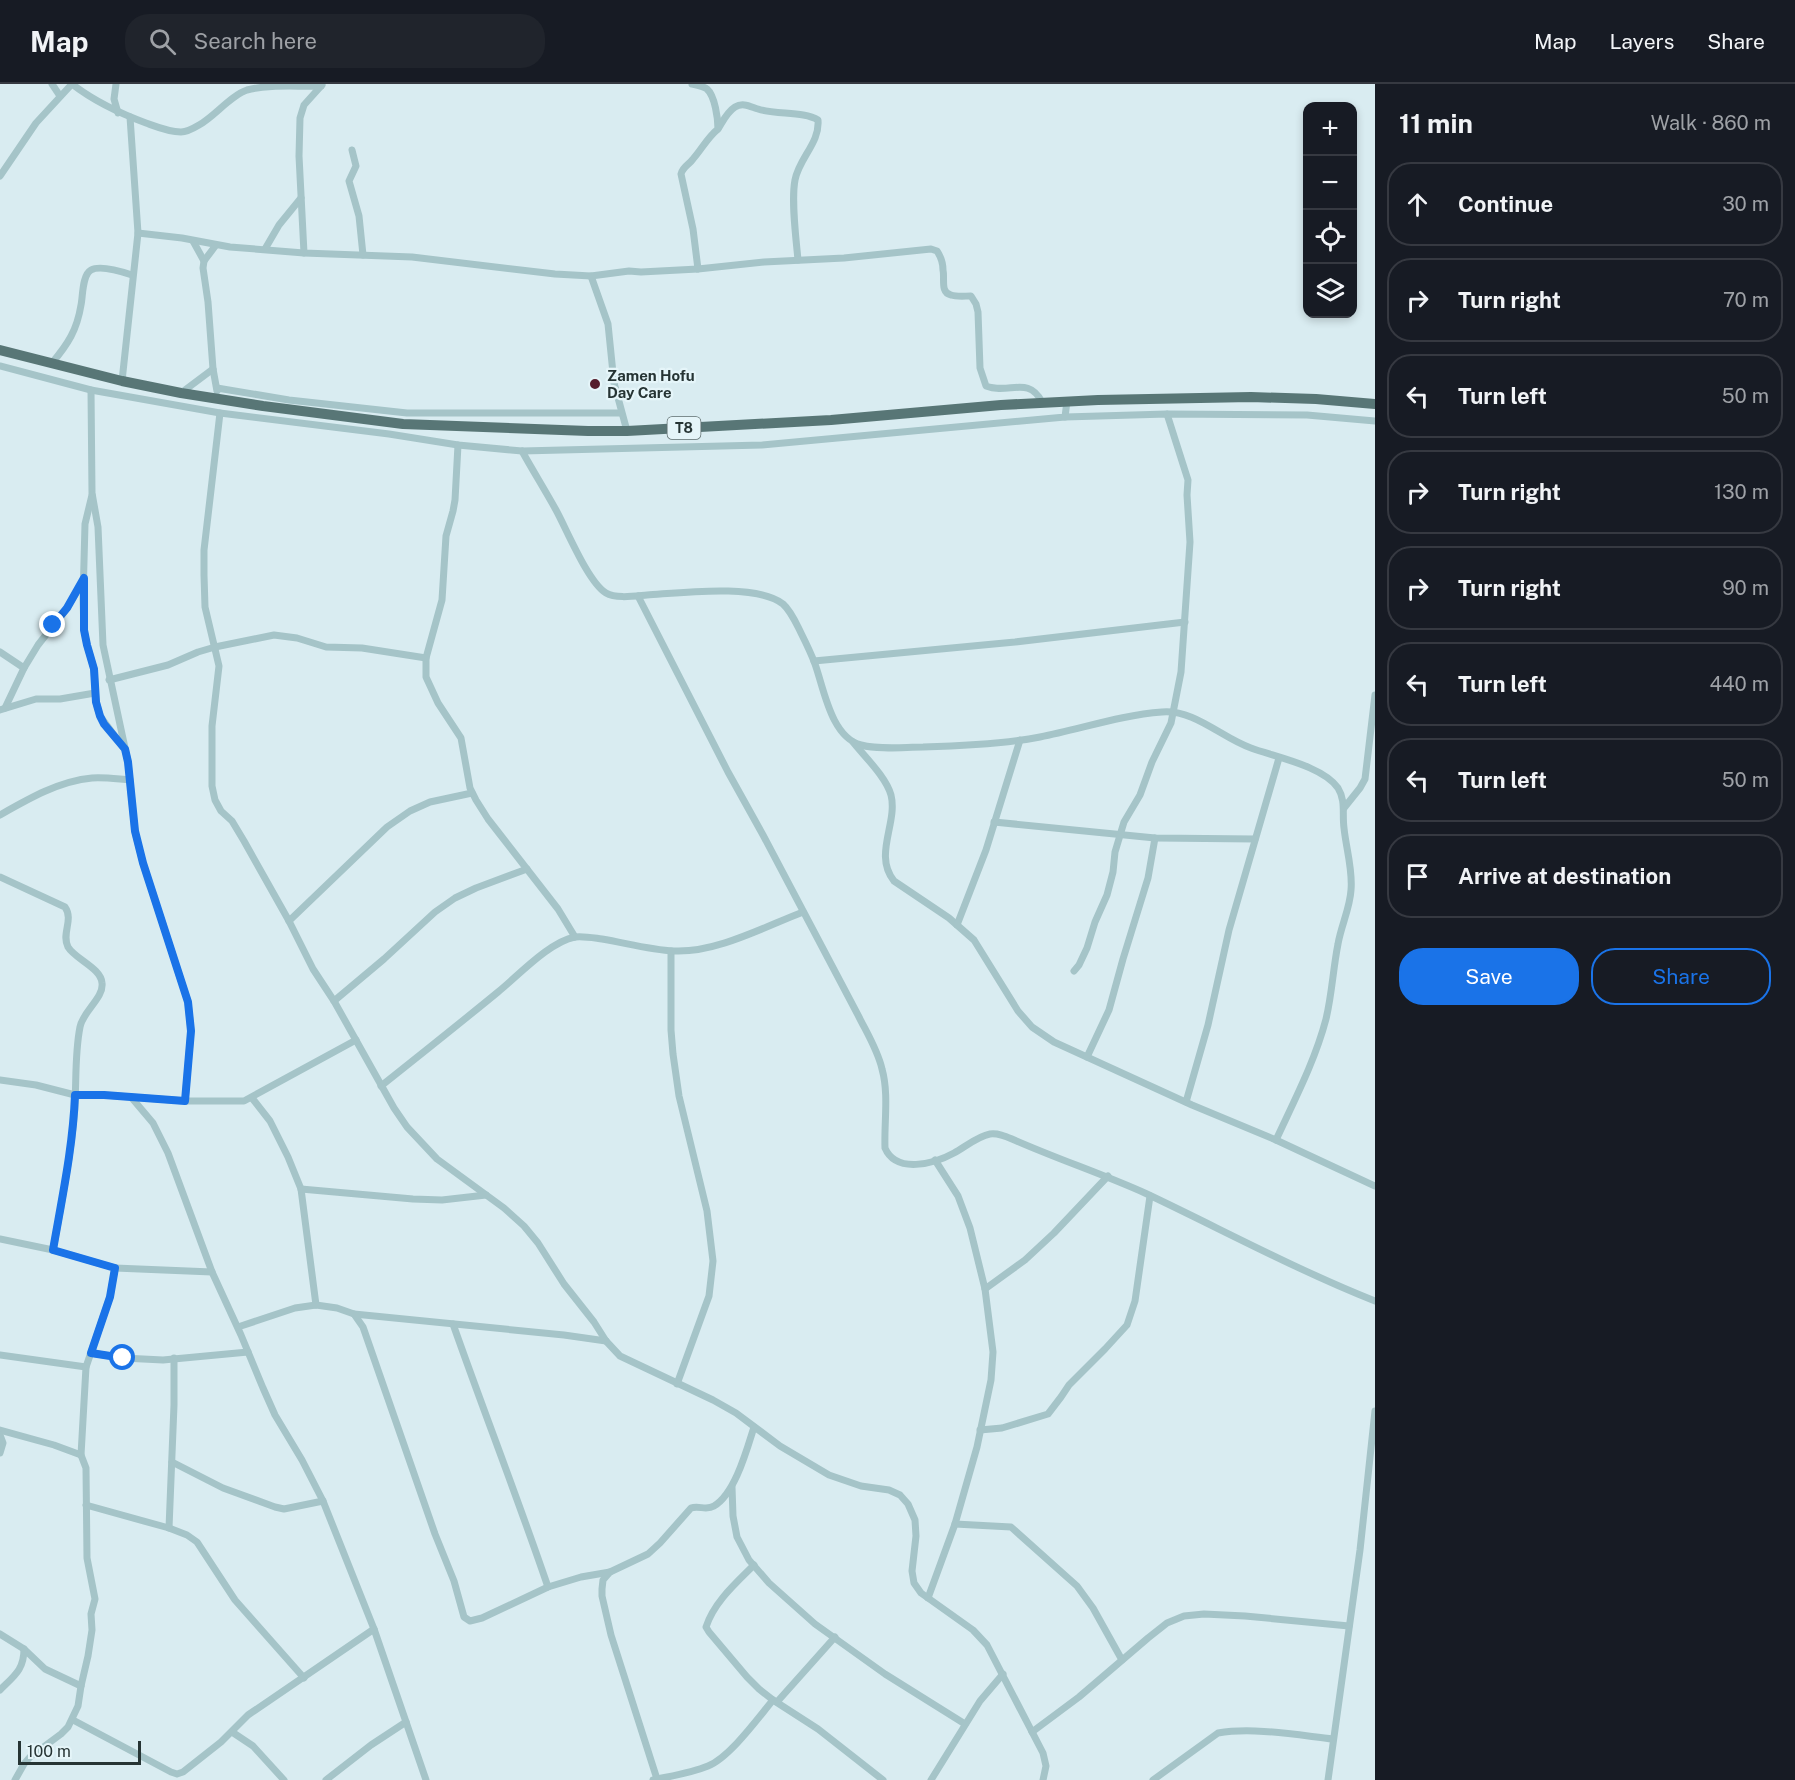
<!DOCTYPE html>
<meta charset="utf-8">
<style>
:root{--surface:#171b24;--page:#20242c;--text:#f1f3f6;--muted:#9ea1a6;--line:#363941;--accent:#1a73e8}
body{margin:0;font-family:"Public Sans",sans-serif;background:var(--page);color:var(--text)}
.controls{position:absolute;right:18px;top:18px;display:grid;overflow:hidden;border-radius:12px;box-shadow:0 3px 9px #0003}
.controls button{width:54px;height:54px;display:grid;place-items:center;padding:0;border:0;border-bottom:2px solid var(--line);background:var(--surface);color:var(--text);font:30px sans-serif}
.scale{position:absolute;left:18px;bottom:15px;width:123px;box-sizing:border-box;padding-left:6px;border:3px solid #263434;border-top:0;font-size:16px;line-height:21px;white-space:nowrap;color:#263434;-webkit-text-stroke:4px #e5f5f9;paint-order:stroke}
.stop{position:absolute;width:18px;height:18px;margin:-14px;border:4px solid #1a73e8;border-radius:50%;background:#fff}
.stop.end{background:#1a73e8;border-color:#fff;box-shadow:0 2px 6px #0008}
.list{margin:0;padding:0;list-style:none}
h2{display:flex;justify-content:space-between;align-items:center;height:78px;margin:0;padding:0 24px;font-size:26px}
h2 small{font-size:20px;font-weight:400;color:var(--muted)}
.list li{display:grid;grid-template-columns:39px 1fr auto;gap:18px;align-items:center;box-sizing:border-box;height:84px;margin:0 12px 12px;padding:0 12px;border:2px solid var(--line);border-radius:24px}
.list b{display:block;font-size:22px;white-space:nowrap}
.list em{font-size:20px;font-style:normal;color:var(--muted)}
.actions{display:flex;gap:12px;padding:18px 24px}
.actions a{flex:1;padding:14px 0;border:2px solid var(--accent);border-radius:24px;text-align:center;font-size:21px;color:var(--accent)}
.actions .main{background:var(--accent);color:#fff}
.icon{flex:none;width:33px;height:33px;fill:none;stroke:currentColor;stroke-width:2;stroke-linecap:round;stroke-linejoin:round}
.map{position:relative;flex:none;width:1375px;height:1696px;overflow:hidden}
header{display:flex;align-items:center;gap:36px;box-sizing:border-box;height:84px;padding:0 30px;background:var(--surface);border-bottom:2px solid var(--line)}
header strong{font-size:28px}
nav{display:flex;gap:33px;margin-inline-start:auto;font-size:21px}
.search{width:420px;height:54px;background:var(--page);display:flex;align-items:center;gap:15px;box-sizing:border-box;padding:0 21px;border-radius:24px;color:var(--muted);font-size:22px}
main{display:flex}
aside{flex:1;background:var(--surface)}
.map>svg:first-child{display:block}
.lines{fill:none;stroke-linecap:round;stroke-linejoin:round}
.minor{stroke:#a5c4c8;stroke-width:7}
.primary{stroke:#587676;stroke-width:10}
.route{stroke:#1a73e8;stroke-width:8}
.poi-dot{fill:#551d2c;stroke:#e5f5f9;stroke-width:2}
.labels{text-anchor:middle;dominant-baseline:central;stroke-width:4.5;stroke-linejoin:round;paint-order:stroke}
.shield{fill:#e5f5f9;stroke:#5f6e6f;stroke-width:1.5}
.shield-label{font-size:14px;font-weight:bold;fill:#263434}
.poi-label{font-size:15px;font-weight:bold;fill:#263434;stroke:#e5f5f9;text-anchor:start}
</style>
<header>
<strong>Map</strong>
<div class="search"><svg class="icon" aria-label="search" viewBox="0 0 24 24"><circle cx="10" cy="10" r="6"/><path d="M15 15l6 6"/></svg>Search here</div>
<nav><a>Map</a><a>Layers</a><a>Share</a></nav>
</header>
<main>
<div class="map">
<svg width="1375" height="1696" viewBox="0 0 1375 1696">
<rect width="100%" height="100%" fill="#d9ecf1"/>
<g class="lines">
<g class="minor">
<path d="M52,0L60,12"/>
<path d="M72,0C95,18 119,29 146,39C157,43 169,48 181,48C187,48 194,44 199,41C215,32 230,12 247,6C270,0 297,3 321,2"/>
<path d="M116,0L114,15L118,29"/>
<path d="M692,0C697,1 703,2 707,5C715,12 718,35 718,45C707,54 702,65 693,75C689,81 683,82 681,90L693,145L698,185"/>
<path d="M718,45C723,37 727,28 735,23C743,18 751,23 758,25C776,31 804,27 818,36C820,59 799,74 795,96C791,117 796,154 798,176"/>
<path d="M352,66L356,82L349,97L359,132L363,171"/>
<path d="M0,92L36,39L72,0"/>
<path d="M138,149L182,154L230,163L304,169L412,173L555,190L591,192L629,187L641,188L698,185L764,178L844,174L931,165L937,167C941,173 943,179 943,186C945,194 940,209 951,211C957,213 964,212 971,212L976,220L978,228L980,284L986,302C1009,311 1028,291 1042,318"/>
<path d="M193,157L204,177"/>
<path d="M216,161L204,177L203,184L208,218L213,285L217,307"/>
<path d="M265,165L279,141L301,114"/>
<path d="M304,169L299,72L300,34L304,21L322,1"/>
<path d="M591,192L608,240L614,299L627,347"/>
<path d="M52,279C68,260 77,246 81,221C83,212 82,191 91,186C100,181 123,188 132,191"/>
<path d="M0,282L91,306L220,329L389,350L458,361L522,367L762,361L1065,333L1067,317"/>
<path d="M122,297L138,149L130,33"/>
<path d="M217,304L289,316L407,329H621"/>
<path d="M91,306L92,409L98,443L103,561L128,678L135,748L143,779L188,918L191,947L185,1017"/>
<path d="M181,309L213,285"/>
<path d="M220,329L204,466V491L205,523L219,582L212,642V702L215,716L221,727L232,737L244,757L289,837L313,885L334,917L394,1024L407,1043L437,1075L504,1124L524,1142L538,1159L564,1200L594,1238L606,1257L620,1272L713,1316L736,1329L780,1362L829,1391L861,1402L889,1406L900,1411L908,1420L915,1436L916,1452L912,1487L914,1499L921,1509L973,1546L987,1561L1043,1669L1046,1682L1043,1696"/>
<path d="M1065,333L1167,330L1307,331L1375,337"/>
<path d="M458,361L455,416L453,427L446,452L442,516L426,574V593L438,619L461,654L470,704L476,716L488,735L558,825L575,853"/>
<path d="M522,367C533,387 545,406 556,426C567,446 588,498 606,509C616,515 635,512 647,511C679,509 757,499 783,520C791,527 796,539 801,549C806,559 811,569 815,580C824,605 831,653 861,661C880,666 904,663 923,663C959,662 1005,660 1040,653C1081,645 1121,631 1162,628C1194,625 1222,654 1251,664C1275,673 1323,682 1338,704C1346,717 1342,730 1344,744C1346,764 1353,786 1351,806C1350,824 1341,842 1338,860C1333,885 1332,910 1326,935C1315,977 1294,1017 1276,1056"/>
<path d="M92,411L85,440L83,515L84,546L87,561L94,585L96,618L100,632L123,663"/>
<path d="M638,512L728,688L763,751L859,933C867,949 878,967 882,985C889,1010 884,1038 885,1064C896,1090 934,1080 954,1069C965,1063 978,1052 990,1050C998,1049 1005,1052 1012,1055C1057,1075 1103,1090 1147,1110C1223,1146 1297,1186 1375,1217"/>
<path d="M0,568L24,584"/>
<path d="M814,577L1015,558L1185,538"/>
<path d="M109,596L168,581L198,568L215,563L274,551L297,554L326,563L362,564L426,574"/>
<path d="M5,624L24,584L38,561L67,524L83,497"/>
<path d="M0,626L36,615H60L95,609"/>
<path d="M853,658C865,673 886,693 891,711C898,739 873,771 894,797L949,834L974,856L1018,927L1032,943L1054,958L1192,1021L1276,1056L1375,1102"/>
<path d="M1344,724L1360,704L1365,695L1375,611"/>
<path d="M0,731C28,715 59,697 92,694C104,693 117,695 130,696"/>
<path d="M994,738L1155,754L1255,755"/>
<path d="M0,793L65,823C74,836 61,850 68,863C75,875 101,884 102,899C104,914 83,927 80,943C74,973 77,1004 74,1034C70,1078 61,1122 53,1166"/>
<path d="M289,837L387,743L410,727L430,718L472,709"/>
<path d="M957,841L986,766L1020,656"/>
<path d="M671,867V946L673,970L679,1012L707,1127L713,1177L709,1212L677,1300"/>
<path d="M1074,887L1079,881L1087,864L1095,838L1107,811L1113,788L1115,768L1124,738L1140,711L1152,678L1171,639L1181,588L1190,458L1187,411L1188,396L1167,330"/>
<path d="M334,917L384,875L435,828L455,814L476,804L527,785"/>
<path d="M1087,973L1109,926L1123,875L1148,794L1155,754"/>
<path d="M0,996L36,1001L75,1011H104L185,1017H244L356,956"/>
<path d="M381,1002C420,971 459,940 498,908C518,892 549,858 575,853C584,852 594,854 602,855C626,859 650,866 674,867C716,869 764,843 803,828"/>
<path d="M131,1013L153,1039L168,1069L212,1188L241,1251L263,1304L275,1331L302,1376L323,1417L374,1545L426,1696"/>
<path d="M252,1014L270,1037L288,1073L301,1105L316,1221"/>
<path d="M1186,1018L1208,941L1229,846L1279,674"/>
<path d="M301,1105L413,1115L442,1116L486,1111"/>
<path d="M0,1155L53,1166L115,1184L212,1188"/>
<path d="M985,1205L1025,1176L1054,1149L1108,1092"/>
<path d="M354,1230L564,1251L606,1257"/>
<path d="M453,1240C484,1328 518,1415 548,1503"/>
<path d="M238,1243L295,1224L316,1221L337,1224L354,1230L363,1243L435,1450L454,1497L464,1533L470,1537L482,1534L548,1503L581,1493L610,1488"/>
<path d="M91,1269L123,1274L163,1276L248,1268"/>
<path d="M0,1271L86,1283"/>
<path d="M0,1346L54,1361L81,1371L86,1384L87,1474L95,1515L91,1530L92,1546L88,1572L81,1602L78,1622L68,1643L61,1650L30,1673L24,1680L15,1696"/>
<path d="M980,1346L1002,1344L1048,1330L1061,1313L1069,1301L1105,1265L1127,1241L1135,1217L1150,1112"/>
<path d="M0,1351L3,1359L0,1369"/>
<path d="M81,1371L86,1283L110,1213L115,1184"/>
<path d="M172,1378L223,1404L275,1423L284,1425L323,1417"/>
<path d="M732,1403L733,1432L737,1453L749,1476L769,1499L815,1540L885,1590L965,1640"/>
<path d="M86,1421L169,1444L187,1451L197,1458L235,1516L304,1594"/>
<path d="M955,1440L1011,1443L1077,1502L1093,1524L1122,1576"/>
<path d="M169,1444L174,1321V1274"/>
<path d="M754,1481C736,1499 714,1518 706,1543L709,1548L747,1593L759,1605L773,1616L818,1645L883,1696"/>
<path d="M928,1514L955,1440L977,1363L991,1296L993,1268L985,1205L970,1144L958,1112L935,1076"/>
<path d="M0,1550L24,1565L45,1585L81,1602"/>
<path d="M0,1606C14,1592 24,1586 24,1565"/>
<path d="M777,1618L835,1553"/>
<path d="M73,1636L171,1688L177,1690L183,1688L221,1658L248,1631L374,1545"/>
<path d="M232,1648L253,1662L284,1696"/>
<path d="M1032,1648L1079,1613L1148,1554L1167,1539L1184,1532L1204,1530L1245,1532L1349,1542"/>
<path d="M657,1695L611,1551L602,1512V1505L603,1496L610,1488L648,1470L660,1459L691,1424C699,1421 706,1427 714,1422C735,1410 747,1365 754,1343"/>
<path d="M326,1696L371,1661L406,1638"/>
<path d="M653,1696C671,1692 691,1689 708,1682C730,1673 758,1634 773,1616"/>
<path d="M931,1696L980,1617L1003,1590"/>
<path d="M1153,1696L1218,1649C1253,1643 1297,1651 1333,1655"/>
<path d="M1328,1696L1360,1466L1375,1327"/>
</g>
<path class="primary" d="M0,266L122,297L181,309L263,322L403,340L588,347H627L831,336L1001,321L1098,316L1251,313L1316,315L1375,320"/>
</g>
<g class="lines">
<path class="route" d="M53,541L67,524L84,494V546L87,561L94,585L96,618L100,632L104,640L125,665L128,678L135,747L143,779L188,918L191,947L185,1017L104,1011H75C73,1063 62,1114 53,1166L115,1184L110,1213L91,1269L123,1274"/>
</g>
<circle class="poi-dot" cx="595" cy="300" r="6"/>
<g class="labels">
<rect class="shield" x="667.5" y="333" width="33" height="22" rx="4.5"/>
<g class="shield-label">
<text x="684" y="344">T8</text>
</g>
<g class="poi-label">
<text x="607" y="291">Zamen Hofu<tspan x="607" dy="17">Day Care</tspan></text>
</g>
</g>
</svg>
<div class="controls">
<button>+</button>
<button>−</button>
<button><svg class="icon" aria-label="locate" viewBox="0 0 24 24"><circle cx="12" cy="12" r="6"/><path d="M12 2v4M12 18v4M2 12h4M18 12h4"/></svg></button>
<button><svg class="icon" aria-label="layers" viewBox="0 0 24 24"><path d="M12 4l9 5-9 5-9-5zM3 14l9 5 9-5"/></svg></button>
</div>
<div class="scale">100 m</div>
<div class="stop" style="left:123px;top:1274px"></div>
<div class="stop end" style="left:53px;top:541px"></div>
</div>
<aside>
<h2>11 min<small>Walk · 860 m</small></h2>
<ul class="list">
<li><svg class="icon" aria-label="ahead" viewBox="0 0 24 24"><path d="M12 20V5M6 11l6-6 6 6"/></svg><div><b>Continue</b></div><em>30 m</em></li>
<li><svg class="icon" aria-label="right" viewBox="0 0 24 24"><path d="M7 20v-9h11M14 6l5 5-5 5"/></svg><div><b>Turn right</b></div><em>70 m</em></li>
<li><svg class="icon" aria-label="left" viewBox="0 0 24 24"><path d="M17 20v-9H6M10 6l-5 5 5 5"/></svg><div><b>Turn left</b></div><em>50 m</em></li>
<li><svg class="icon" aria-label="right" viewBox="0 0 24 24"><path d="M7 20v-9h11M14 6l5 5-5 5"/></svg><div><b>Turn right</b></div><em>130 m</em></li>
<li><svg class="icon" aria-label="right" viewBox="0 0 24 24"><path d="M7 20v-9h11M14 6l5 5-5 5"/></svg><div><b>Turn right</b></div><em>90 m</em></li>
<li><svg class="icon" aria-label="left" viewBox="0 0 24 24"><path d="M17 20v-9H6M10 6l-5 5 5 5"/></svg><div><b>Turn left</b></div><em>440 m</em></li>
<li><svg class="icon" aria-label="left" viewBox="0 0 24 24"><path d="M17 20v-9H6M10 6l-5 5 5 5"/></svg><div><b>Turn left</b></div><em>50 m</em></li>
<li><svg class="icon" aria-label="arrive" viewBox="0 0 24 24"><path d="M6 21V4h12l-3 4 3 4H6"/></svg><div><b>Arrive at destination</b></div></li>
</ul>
<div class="actions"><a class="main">Save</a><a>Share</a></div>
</aside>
</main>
